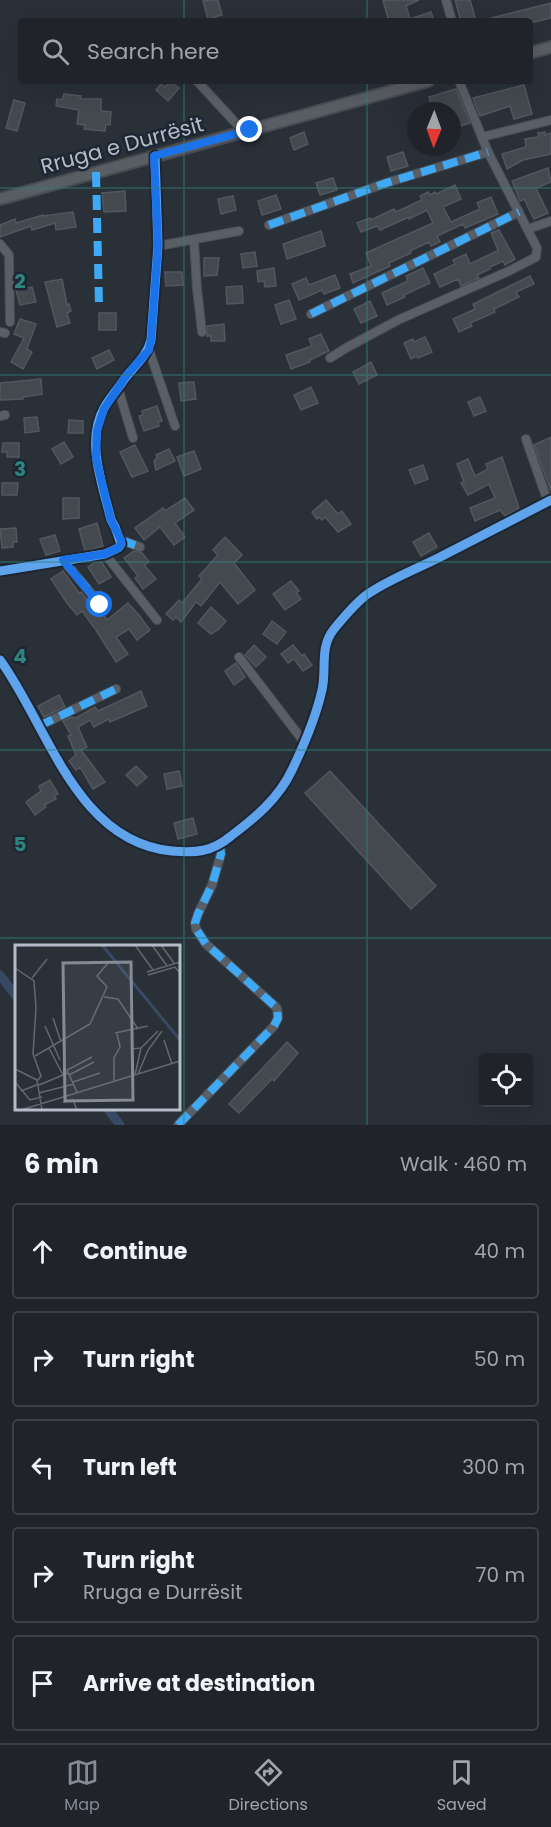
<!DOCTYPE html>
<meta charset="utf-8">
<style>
:root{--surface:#20242a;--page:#2d3036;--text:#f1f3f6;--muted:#a2a4a8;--line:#3d4147;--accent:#848b96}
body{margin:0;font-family:Poppins,sans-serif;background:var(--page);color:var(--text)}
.controls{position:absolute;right:18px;bottom:18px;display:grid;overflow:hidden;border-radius:6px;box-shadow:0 6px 24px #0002}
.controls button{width:54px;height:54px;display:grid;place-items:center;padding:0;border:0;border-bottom:2px solid var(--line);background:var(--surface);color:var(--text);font:30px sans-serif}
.compass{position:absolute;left:407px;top:102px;width:54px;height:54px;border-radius:50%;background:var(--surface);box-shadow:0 6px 24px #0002;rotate:181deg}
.stop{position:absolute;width:18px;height:18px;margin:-14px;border:4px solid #1a73e8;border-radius:50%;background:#fff}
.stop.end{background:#1a73e8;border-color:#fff;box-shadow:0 2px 6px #0008}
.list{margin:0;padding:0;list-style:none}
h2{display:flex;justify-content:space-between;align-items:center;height:78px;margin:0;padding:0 24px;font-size:26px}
h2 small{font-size:20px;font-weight:400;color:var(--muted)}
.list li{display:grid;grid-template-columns:39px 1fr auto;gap:18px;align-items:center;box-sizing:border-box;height:96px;margin:0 12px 12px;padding:0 12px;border:2px solid var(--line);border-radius:6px}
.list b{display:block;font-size:22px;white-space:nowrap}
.list p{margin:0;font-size:20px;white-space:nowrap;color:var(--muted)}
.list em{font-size:20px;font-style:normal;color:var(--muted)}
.icon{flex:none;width:33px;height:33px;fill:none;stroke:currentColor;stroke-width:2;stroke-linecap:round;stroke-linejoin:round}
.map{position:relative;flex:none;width:551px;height:1125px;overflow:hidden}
.search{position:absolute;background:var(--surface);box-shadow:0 6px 24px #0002;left:18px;right:18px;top:18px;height:66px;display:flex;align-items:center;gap:15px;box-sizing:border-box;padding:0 21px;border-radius:6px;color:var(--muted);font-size:22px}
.sheet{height:618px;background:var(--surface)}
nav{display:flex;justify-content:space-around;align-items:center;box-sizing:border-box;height:84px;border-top:2px solid var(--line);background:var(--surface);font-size:16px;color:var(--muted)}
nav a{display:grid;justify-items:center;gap:3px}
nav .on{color:var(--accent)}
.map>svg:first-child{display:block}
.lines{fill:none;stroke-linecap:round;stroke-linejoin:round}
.canal{stroke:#384963;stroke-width:9}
.building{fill:#444950;stroke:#52575f;stroke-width:1.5}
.street-casing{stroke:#484c53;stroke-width:10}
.secondary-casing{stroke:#484c53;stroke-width:14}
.street{stroke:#5a5e66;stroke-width:8}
.secondary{stroke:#595d64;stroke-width:10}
.quiet{stroke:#3fa9f5;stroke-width:8;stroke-dasharray:15 8;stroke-linecap:butt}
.cycleway-casing{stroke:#1d2633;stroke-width:13}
.cycleway{stroke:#60a3ed;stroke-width:9}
.route{stroke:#1a73e8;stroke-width:8}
.grid{fill:none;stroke:#308480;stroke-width:1.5;stroke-opacity:0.55}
.labels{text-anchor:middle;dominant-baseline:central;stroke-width:5;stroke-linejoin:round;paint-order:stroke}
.street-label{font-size:21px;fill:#b4bcc9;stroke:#1d2633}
.inset-river{fill:none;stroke:#384963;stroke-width:3}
.inset-road{fill:none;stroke:#616872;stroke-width:1.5}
.view{fill:#848b96;fill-opacity:0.15;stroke:#848b96;stroke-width:3}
.inset-edge{fill:none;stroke:#b4bcc9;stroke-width:3}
.grid-label{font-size:20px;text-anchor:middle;font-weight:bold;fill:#308480;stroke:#1d2633;stroke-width:5;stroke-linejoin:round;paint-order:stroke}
</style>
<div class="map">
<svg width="551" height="1125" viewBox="0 0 551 1125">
<rect width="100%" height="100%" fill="#2a3038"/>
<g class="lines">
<g class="canal">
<path d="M0,975L16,996"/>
<path d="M107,1108L120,1125"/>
</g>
</g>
<g class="building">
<path d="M208,0H218L222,15L208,19L203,1Z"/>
<path d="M387,0H419L406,6L410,19L431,12L434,21H389L383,1Z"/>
<path d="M455,0H470L476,21H461Z"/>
<path d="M551,3V18L530,23V21H491V18Z"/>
<path d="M170,81L179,88L168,101L156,90L161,84L165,87Z"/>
<path d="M524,85L532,114L514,119L510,106L480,116L473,98Z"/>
<path d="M456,89L470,123L457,127L453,111H433L429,97Z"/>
<path d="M64,94L81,96L80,99H101V111L111,112L110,125L106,124L105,131L84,129L85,125L77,124L79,110L56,106L57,99L62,100Z"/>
<path d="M14,100L25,103L17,131L6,128Z"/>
<path d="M304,132L308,144L294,150L290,138Z"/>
<path d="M545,132V135L551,133V154L523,160L507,169L502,154L526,147L525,139L539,137L538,133Z"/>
<path d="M403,152L408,166L391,171L387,157Z"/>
<path d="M548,168L551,182L536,188L548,213L534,219L524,199L520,201L512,181Z"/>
<path d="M333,178L337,190L320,195L316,183Z"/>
<path d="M455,185L461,199L443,207L451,222L480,209L477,203L491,197L498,214L465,228L463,224L437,236L440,242L431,246L429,242L410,251L411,253L389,263L390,266L353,283L350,274L371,266L366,253L433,223L427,210L409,219V217L380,230L377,226L361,232L357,223L370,218L371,220L394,209L396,212L422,200L420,196L428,192L430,195L435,192L436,194Z"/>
<path d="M125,191L126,211L104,212L102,193Z"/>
<path d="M276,195L281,209L262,215L258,201Z"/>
<path d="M233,196L236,210L221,214L218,199Z"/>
<path d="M73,212L76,227L56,230L55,223L32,230L31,226L0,237V225L15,219L16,223L43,215V216Z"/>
<path d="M499,230L515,259L505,265L503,261L490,267V269L477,275L479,278L461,286L458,279L440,287L434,274L455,264L453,260L466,254L470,264L497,251L498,250L491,233Z"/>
<path d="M321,231L325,246L287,259L283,244Z"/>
<path d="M255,252L257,266L243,268L241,254Z"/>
<path d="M204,258H219L217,275L204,276Z"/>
<path d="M274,268L276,286L265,287L264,281L258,282L257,271Z"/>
<path d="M423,268L430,283L404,295L405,297L387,305L382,293L408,281L406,276Z"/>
<path d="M165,272H182L183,285L166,286Z"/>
<path d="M335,275L340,288L324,294L322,290L299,300L292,284L306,278L309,285Z"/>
<path d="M530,276L534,284L516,292L519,297L494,309L495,312L470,323L472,326L459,332L453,319L475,309L473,304Z"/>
<path d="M62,279L67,305L69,304L71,311L67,313L70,323L57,327L45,282Z"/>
<path d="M242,286L243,303L227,304L226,287Z"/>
<path d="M32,287L36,302L20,305L16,290Z"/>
<path d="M289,300L296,319L281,324L275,305Z"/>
<path d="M370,301L377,316L361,323L354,309Z"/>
<rect x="99" y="313" width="17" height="17"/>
<path d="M20,319L36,324L27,349L32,352L23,369L11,362L24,338L14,334Z"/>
<path d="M224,324L225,341H211V336H207V326Z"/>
<path d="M321,334L329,351L310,360V362L291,369L286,355L312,346L309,339Z"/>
<path d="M425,337L432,352L418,358L417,356L411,359L404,343L413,339L414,342Z"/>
<path d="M109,350L114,360L97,369L92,358Z"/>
<path d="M371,362L377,375L359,384L353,372Z"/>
<path d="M41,379L42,394L23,397V399L0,400V383Z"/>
<path d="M194,382L196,399L181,401L179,383Z"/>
<path d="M311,387L318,403L301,410L294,395Z"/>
<path d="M480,397L486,411L474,416L468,402Z"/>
<path d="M157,406L162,421L158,422L159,426L144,431L139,416L143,415L142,411Z"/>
<path d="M37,417L39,431L25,433L24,418Z"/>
<path d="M69,420L83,421V433H68Z"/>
<path d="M551,437V491L534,445Z"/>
<path d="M64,442L73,457L61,464L52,449Z"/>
<path d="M3,443H19V457H7V452H2Z"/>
<path d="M135,445L148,471L132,477L120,452Z"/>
<path d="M169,449L175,461L156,470L154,461L157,458L156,455Z"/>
<path d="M194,451L201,469L184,476L177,457Z"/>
<path d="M502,457L519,508L505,516L500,510L475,521L470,508L495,498L489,484L468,495L461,483L464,482L457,464L468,459L475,476L488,469L486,464Z"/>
<path d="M423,465L428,479L415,484L409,470Z"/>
<path d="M2,483H18L17,495H2Z"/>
<path d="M63,498H79V518L63,519Z"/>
<path d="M185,498L194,510L175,523L185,537L174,545L160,527L144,540L135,528L163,508L165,511Z"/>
<path d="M326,500L338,514L342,511L351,524L338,532L325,517L322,520L319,517L317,519L312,512Z"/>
<path d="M97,523L103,546L85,551L79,529Z"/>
<path d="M16,528L17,542H13V547L2,548L0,529Z"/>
<path d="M429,533L437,547L421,556L413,542Z"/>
<path d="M55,535L60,551L46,555L40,539Z"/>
<path d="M225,537L242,555L234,563L255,590L238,604L220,582L201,606L196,602L181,622L176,617L173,620L166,614L179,600L182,603L202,579L199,576L218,555L213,550Z"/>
<path d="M134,551L142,553L149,562L144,565L156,579L143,589L135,578L138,576L124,558Z"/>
<path d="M98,561H101L111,577L99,584L88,567Z"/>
<path d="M63,571L79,593L81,592L96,611H101L107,620L128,603L139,615L150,630L137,640L129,629L116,637L128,654L116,662L96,630L82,611L77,615L67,603L51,579Z"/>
<path d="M291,581L299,591L296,593L301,599L285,610L273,594Z"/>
<path d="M211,607L226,621L218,630L211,634L198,623Z"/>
<path d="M272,621L286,632L277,644L263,634Z"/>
<path d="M254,645L266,657L256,667L245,655Z"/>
<path d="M293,645L302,656L304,654L312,665L303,671L294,659L288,663L281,654Z"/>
<path d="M236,663L245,677L234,685L225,671Z"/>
<path d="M141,691L147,706L110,722L109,719L94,727L90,720L78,727L87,747L81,750L105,782L93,789L80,767L76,770L69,761L76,755L68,736L71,735L63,721L71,717L76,718L95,707L98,711Z"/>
<path d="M59,695L65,707L44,717L38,706Z"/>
<path d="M136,766L147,777L137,786L126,775Z"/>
<path d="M179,771L182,786L167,789L164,774Z"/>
<path d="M330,771L436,886L411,909L305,793Z"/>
<path d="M50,780L58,794L54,796L56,799L44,805L46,807L35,815L26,802L41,791L39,786Z"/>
<path d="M193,818L197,834L178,839L174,823Z"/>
<path d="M287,1042L298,1053L274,1081L272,1079L239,1113L229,1104Z"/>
</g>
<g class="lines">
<g class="street-casing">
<g id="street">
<path d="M446,0L452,21"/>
<path d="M197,81L244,132"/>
<path d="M482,137L551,120"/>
<path d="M269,225L386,183L488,152"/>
<path d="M528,229L551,221"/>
<path d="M194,240L197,289L202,332"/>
<path d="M0,244L9,255L10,322"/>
<path d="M158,246L239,231"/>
<path d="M311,314L519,212"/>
<path d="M0,332L5,333"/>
<path d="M149,350L175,426"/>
<path d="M330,358L346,348L398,320L509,271L536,257L537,248L488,152L459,81"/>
<path d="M118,388L133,438"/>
<path d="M0,416L5,415"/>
<path d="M526,439L548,502"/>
<path d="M121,540L140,547"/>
<path d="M105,554L157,620"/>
<path d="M63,560L101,605"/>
<path d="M0,571L105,554L118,548L121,544L115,527L111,520C103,485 85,442 104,408C109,399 117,390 123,381C132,368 147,357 151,340L158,246L155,156"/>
<path d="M239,657L304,742"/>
<path d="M0,660C48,726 76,842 172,851C196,853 212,852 231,836C255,818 279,798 292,770C304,745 316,717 322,690C327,668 319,648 334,629C343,618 354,605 365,596C386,580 422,567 446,554C481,536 516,518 551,500"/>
<path d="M39,726L116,689"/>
<path d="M178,1125L274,1026L278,1018L277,1008L206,944L196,929L195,923L198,914L212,885L221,854L220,845"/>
</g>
</g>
<g class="secondary-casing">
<g id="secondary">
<path d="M530,53L551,47"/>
<path d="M0,199L428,81"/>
</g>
</g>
<use href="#street" class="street"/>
<use href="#secondary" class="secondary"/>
<g class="quiet">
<path d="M96,172L99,306"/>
<path d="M269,225L386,183L488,152"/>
<path d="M311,314L519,212"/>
<path d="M121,540L140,547"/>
<path d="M63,560L101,605"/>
<path d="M39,726L116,689"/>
<path d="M178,1125L274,1026L278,1018L277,1008L206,944L196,929L195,923L198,914L212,885L221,854L220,845"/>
</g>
<g class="cycleway-casing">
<g id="cycleway">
<path d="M0,571L105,554L118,548L121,544L115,527L111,520C103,485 85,442 104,408C109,399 117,390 123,381C132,368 147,357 151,340L158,246L155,156"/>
<path d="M0,660C48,726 76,842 172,851C196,853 212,852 231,836C255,818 279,798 292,770C304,745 316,717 322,690C327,668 319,648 334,629C343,618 354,605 365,596C386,580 422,567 446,554C481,536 516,518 551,500"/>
</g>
</g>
<use href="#cycleway" class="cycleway"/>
</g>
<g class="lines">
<path class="route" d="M100,605L63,560L105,554L118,548L121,544V540L111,520L96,458L97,431L104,409L126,376L149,350L151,340L158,246L154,156L250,130"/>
</g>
<path class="grid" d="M184,0V21M367,0V21M184,81V1125M367,81V1125M0,188H551M0,375H551M0,562H551M0,750H551M0,938H551"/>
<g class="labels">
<g class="street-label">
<text transform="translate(122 145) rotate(-15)">Rruga e Durrësit</text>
</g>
</g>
<g transform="translate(15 945)">
<rect width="165" height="165" fill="#2a3038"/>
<path class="inset-river" d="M87,0L165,95"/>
<path class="inset-road" d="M120,0L138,25M137,0L152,21M146,0L159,18M0,23L19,36L21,63L18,109L26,131L22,136M132,27L165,17M133,30L160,22L165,28M17,33L32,14M89,52L103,54L123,84M38,73L46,97M30,81L45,115M100,88L133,81M149,95L157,119M34,103L48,130M116,104L126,103L143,86M20,111L75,79L92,42L82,31L94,17M0,124L22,135L27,165M123,129L133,105L147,86M54,130L79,117M120,130L126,103M99,136V113L105,102L102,89M0,137L15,155L27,152M58,137L85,128M24,140L53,128M6,146L24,139M62,147L52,125L77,112M24,148L59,139M48,157L58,155L62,165M6,165L165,116"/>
<path class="view" d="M116,17L118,155L50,156L48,18Z"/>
<rect width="165" height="165" class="inset-edge"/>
</g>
<g class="grid-label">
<text x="20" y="288">2</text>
<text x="20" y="476">3</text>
<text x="20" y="663">4</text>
<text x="20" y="851">5</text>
</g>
</svg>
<div class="controls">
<button><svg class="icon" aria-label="locate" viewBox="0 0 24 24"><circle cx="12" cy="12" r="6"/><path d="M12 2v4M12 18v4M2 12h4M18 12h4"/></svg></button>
</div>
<svg class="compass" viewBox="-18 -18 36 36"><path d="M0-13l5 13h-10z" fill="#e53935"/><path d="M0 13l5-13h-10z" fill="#a2a4a8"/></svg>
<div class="stop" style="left:100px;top:605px"></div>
<div class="stop end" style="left:250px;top:130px"></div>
<div class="search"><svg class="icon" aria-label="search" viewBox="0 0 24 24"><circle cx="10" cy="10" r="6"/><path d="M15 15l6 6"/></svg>Search here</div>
</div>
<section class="sheet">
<h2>6 min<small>Walk · 460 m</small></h2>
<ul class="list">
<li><svg class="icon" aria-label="ahead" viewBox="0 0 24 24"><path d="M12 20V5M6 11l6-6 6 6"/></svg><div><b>Continue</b></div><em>40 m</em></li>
<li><svg class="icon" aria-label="right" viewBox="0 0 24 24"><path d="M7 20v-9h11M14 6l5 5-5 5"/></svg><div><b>Turn right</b></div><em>50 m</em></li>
<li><svg class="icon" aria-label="left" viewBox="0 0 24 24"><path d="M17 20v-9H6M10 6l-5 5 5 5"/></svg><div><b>Turn left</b></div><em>300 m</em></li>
<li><svg class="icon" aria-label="right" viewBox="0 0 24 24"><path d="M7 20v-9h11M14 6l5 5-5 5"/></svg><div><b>Turn right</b><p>Rruga e Durrësit</p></div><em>70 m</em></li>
<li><svg class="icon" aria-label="arrive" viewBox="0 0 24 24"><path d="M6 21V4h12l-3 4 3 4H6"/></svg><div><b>Arrive at destination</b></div></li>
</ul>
</section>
<nav>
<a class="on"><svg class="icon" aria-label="map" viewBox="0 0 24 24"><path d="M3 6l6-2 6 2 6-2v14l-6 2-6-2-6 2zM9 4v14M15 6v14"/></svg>Map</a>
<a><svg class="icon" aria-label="directions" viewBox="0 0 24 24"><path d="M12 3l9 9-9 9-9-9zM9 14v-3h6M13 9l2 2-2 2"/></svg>Directions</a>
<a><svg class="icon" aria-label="saved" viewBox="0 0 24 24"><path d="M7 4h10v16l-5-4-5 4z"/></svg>Saved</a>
</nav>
